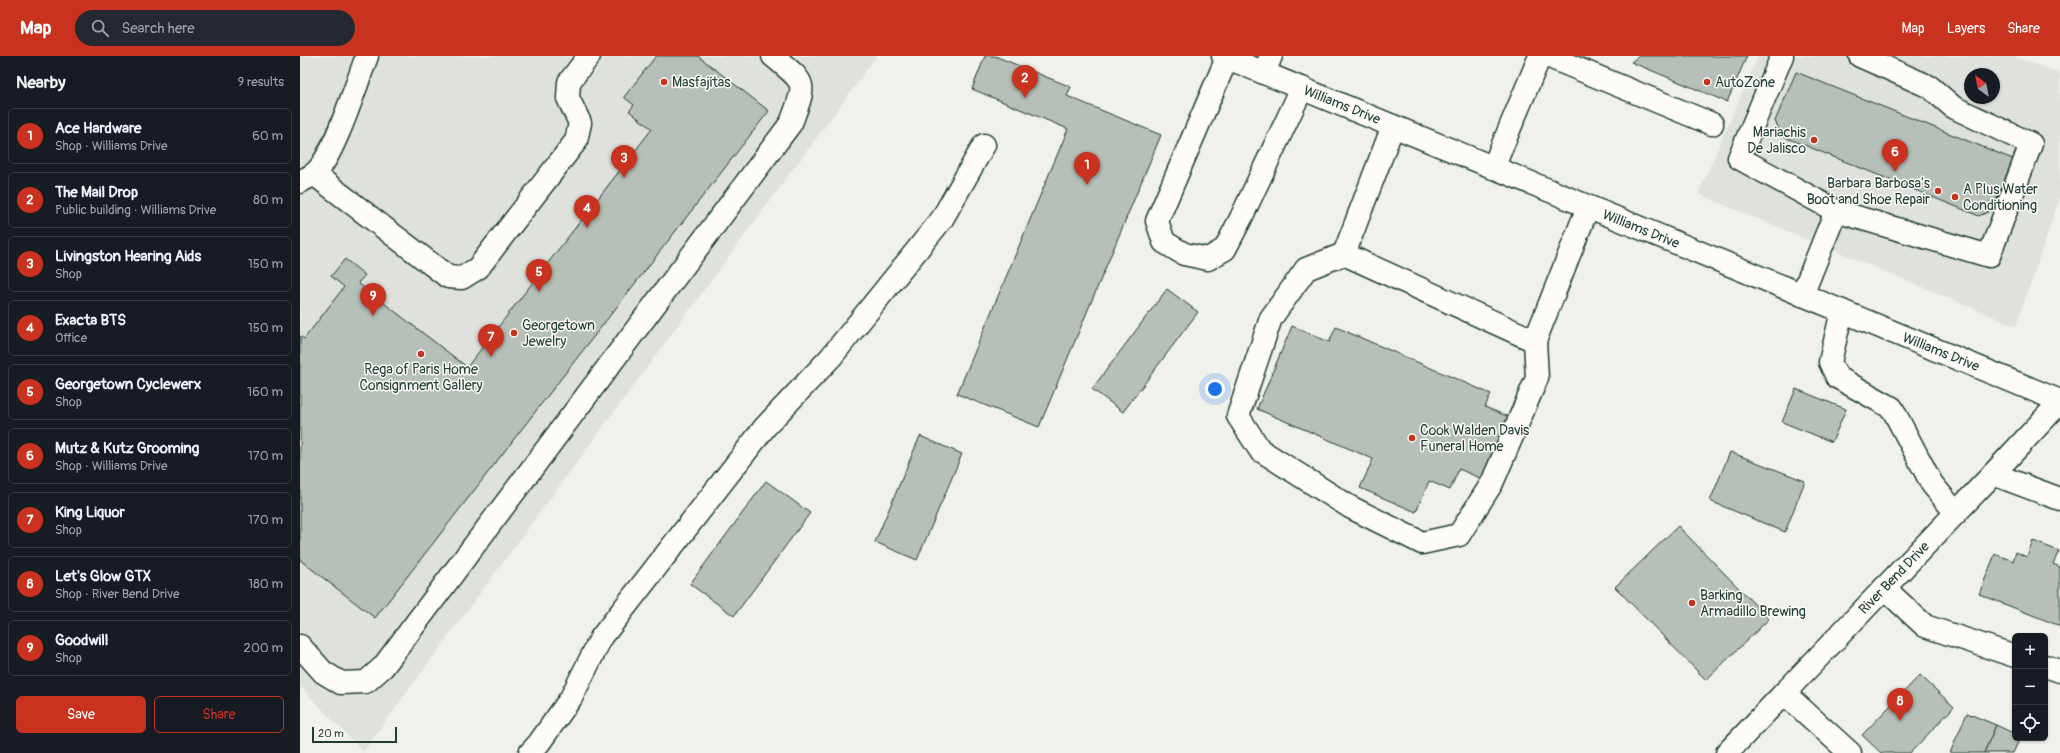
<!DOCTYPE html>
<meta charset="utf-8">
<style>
:root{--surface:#171b24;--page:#242831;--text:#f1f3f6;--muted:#9ea1a6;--line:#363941;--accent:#c8321e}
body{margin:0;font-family:Pangolin,sans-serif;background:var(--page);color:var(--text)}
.controls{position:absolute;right:12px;bottom:12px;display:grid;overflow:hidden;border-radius:6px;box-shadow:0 1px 3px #0004}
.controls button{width:36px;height:36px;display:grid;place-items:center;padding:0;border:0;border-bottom:1px solid var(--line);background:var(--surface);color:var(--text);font:20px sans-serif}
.compass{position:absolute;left:1664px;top:12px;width:36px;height:36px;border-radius:50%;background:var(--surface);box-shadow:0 1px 3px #0004;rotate:328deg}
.scale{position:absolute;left:12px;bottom:10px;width:85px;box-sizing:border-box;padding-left:4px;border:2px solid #1f3d34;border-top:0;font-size:11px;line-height:14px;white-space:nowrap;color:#1f3d34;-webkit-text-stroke:3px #fdfcf7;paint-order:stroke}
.you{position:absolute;left:915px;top:333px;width:14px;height:14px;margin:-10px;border:3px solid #fff;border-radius:50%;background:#1a73e8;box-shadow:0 0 0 6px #1a73e833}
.badge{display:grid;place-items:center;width:26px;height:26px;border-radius:50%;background:var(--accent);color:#fff;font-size:13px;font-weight:700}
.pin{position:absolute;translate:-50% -33px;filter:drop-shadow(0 1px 2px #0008)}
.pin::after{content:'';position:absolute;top:21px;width:14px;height:12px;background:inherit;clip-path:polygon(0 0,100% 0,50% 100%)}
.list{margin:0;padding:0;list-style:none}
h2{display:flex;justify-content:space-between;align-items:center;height:52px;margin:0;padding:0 16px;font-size:17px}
h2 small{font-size:13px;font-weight:400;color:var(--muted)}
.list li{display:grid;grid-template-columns:26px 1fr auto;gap:12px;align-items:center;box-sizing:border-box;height:56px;margin:0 8px 8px;padding:0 8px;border:1px solid var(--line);border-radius:6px}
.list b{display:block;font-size:15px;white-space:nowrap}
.list p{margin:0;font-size:13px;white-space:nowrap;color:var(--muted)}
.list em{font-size:13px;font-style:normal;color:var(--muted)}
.actions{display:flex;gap:8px;padding:12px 16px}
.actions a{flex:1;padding:9px 0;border:1px solid var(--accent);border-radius:6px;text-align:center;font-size:14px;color:var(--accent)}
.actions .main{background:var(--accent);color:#fff}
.icon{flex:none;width:22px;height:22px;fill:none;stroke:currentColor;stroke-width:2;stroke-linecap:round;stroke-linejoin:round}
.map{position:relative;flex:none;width:1760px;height:697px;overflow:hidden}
header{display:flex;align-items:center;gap:24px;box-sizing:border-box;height:56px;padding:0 20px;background:var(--accent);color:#fff}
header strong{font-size:19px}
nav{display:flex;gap:22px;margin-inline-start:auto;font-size:14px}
.search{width:280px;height:36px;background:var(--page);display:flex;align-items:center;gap:10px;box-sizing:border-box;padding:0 14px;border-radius:22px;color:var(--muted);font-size:15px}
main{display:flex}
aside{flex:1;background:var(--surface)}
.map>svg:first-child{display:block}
.built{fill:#dfe2dc;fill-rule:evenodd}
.building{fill:#b6bfb8;stroke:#1f3d34}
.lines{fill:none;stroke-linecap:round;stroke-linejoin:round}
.minor-casing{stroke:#1f3d34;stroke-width:25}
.major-casing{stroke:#1f3d34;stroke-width:25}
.minor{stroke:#fdfcf7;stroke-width:22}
.major{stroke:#fdfcf7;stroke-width:22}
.poi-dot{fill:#c8321e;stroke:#fdfcf7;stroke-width:1.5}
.labels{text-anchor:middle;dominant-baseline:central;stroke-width:3;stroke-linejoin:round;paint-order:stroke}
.poi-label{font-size:14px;fill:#1f3d34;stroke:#fdfcf7;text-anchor:start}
.street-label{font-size:14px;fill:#1f3d34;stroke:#fdfcf7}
</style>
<header>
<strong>Map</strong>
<div class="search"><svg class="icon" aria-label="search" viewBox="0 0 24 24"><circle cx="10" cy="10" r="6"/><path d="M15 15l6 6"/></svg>Search here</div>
<nav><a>Map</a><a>Layers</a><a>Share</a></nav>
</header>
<main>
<aside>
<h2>Nearby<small>9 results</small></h2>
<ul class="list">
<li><span class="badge">1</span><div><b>Ace Hardware</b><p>Shop · Williams Drive</p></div><em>60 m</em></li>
<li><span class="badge">2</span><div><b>The Mail Drop</b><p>Public building · Williams Drive</p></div><em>80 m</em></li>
<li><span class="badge">3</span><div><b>Livingston Hearing Aids</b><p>Shop</p></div><em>150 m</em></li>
<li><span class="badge">4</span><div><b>Exacta BTS</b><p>Office</p></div><em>150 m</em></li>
<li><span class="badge">5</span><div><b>Georgetown Cyclewerx</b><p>Shop</p></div><em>160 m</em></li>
<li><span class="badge">6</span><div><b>Mutz &amp; Kutz Grooming</b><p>Shop · Williams Drive</p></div><em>170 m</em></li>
<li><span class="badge">7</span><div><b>King Liquor</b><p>Shop</p></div><em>170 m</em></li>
<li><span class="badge">8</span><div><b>Let's Glow GTX</b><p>Shop · River Bend Drive</p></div><em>180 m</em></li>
<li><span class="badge">9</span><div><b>Goodwill</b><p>Shop</p></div><em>200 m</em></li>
</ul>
<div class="actions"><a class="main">Save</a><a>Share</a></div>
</aside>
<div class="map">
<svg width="1760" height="697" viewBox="0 0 1760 697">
<rect width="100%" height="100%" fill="#f0f1eb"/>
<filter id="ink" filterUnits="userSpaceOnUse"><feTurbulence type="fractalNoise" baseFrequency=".025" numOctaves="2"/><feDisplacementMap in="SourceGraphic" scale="8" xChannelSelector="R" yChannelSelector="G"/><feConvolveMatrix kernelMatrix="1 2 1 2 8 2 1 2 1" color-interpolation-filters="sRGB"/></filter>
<g filter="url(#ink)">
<g class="built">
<path d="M0,0H577L63,696L0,630Z"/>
<path d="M1458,0H1712L1760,17V142L1716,270L1398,138ZM1670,18H1694V42H1670Z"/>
</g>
<g class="building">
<path d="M356,0H398L469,55L75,562L0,504V280L4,283L44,231L31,220L45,203L65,219L58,227L167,311L352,73L329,55L334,49L324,41Z"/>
<path d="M685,0H695L771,31L767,40L861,79L739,371L657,338L768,73L672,33Z"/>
<path d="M1339,0H1447L1427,46L1331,6Z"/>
<path d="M1496,16L1713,103L1692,154L1679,160L1482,80L1475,65Z"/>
<path d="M867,233L898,256L823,356L792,333Z"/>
<path d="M992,270L1029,286L1036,271L1191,338L1185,351L1209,361L1182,423L1159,413L1150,434L1129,425L1116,456L1060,432L1073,403L957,353Z"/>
<path d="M1496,333L1546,353L1532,386L1482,366Z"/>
<path d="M620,380L662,398L617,504L575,486Z"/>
<path d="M1430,396L1505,425L1485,476L1410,445Z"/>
<path d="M466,425L510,457L434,560L390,528Z"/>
<path d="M1378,470L1469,563L1406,624L1315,531Z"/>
<path d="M1733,485L1759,495L1753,508L1760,511V570L1679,538L1695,498L1713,505L1716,496L1727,501Z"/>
<path d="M1620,619L1654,651L1610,697H1581L1562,679Z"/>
<path d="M1667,657L1696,669L1684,697H1650Z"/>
<path d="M1696,669L1715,678V682H1720L1713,697H1684Z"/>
</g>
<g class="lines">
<g class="minor-casing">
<g id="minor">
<path d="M1247,0L1412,68"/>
<path d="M1482,0L1439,102L1536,155L1689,200L1731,88L1653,51L1630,31L1560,0"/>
<path d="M927,2L857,165L864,186L884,198L908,203L925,193L941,162L1002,32"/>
<path d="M964,17L971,0"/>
<path d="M1093,70L1044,198L1235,285L1288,151"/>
<path d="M1193,112L1240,0"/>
<path d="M14,118L148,221L162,222L178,212L276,85L280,67L268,42L269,26L289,0"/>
<path d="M0,126C4,123 10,121 14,118C33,103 57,26 67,0"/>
<path d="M1044,198L1006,213L971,262L938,360L960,394L1050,451L1122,487L1159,479L1192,427L1237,322L1235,285"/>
<path d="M1502,239L1536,155"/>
<path d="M1542,255L1530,306L1537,321L1592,352L1632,428L1656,457"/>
<path d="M1693,418L1760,443"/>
<path d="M1584,532L1625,570L1715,600"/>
<path d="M0,590L23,616L41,627L66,626L83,611L491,67C507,25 507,29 473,0"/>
<path d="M1745,610L1760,615"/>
<path d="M1484,637L1550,697"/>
<path d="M230,697L239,687L271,642L301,582L465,371L531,301L642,163L684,89"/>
<path d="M1427,697L1693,418L1760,346"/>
</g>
</g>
<g class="major-casing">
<path id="major" d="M923,0L1760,345"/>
</g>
<use href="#minor" class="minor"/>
<use href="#major" class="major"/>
</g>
</g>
<g class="poi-dot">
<circle cx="364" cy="26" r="4"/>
<circle cx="1407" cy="26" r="4"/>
<circle cx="1514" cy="84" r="4"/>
<circle cx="1638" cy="135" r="4"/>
<circle cx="1655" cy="141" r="4"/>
<circle cx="214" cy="277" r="4"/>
<circle cx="121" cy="298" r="4"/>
<circle cx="1112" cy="382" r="4"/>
<circle cx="1392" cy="547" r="4"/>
</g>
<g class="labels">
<g class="poi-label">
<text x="372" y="26">Masfajitas</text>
<text x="1415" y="26">AutoZone</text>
<text x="1506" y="76" text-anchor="end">Mariachis<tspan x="1506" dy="16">De Jalisco</tspan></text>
<text x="1630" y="127" text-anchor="end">Barbara Barbosa's<tspan x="1630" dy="16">Boot and Shoe Repair</tspan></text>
<text x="1663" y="133">A Plus Water<tspan x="1663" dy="16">Conditioning</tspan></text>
<text x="222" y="269">Georgetown<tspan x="222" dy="16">Jewelry</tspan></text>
<text x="121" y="313" text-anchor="middle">Rega of Paris Home<tspan x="121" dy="16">Consignment Gallery</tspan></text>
<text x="1120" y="374">Cook Walden Davis<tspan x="1120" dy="16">Funeral Home</tspan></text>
<text x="1400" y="539">Barking<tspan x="1400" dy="16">Armadillo Brewing</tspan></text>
</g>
<g class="street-label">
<text transform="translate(1042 49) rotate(22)">Williams Drive</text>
<text transform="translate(1341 173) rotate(22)">Williams Drive</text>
<text transform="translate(1641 296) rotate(22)">Williams Drive</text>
<text transform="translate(1594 522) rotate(-46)">River Bend Drive</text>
</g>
</g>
</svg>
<div class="controls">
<button>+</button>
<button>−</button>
<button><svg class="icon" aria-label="locate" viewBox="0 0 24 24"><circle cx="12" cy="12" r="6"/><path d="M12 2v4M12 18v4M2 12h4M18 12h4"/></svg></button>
</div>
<svg class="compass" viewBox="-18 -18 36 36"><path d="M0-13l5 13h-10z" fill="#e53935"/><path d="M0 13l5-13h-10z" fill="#9ea1a6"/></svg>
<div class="scale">20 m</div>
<div class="you"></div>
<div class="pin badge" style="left:787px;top:129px">1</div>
<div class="pin badge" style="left:725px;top:42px">2</div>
<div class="pin badge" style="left:324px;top:122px">3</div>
<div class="pin badge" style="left:287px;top:172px">4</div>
<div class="pin badge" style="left:239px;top:236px">5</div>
<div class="pin badge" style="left:1595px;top:116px">6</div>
<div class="pin badge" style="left:191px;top:301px">7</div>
<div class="pin badge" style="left:1600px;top:665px">8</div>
<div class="pin badge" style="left:73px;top:260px">9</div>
</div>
</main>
